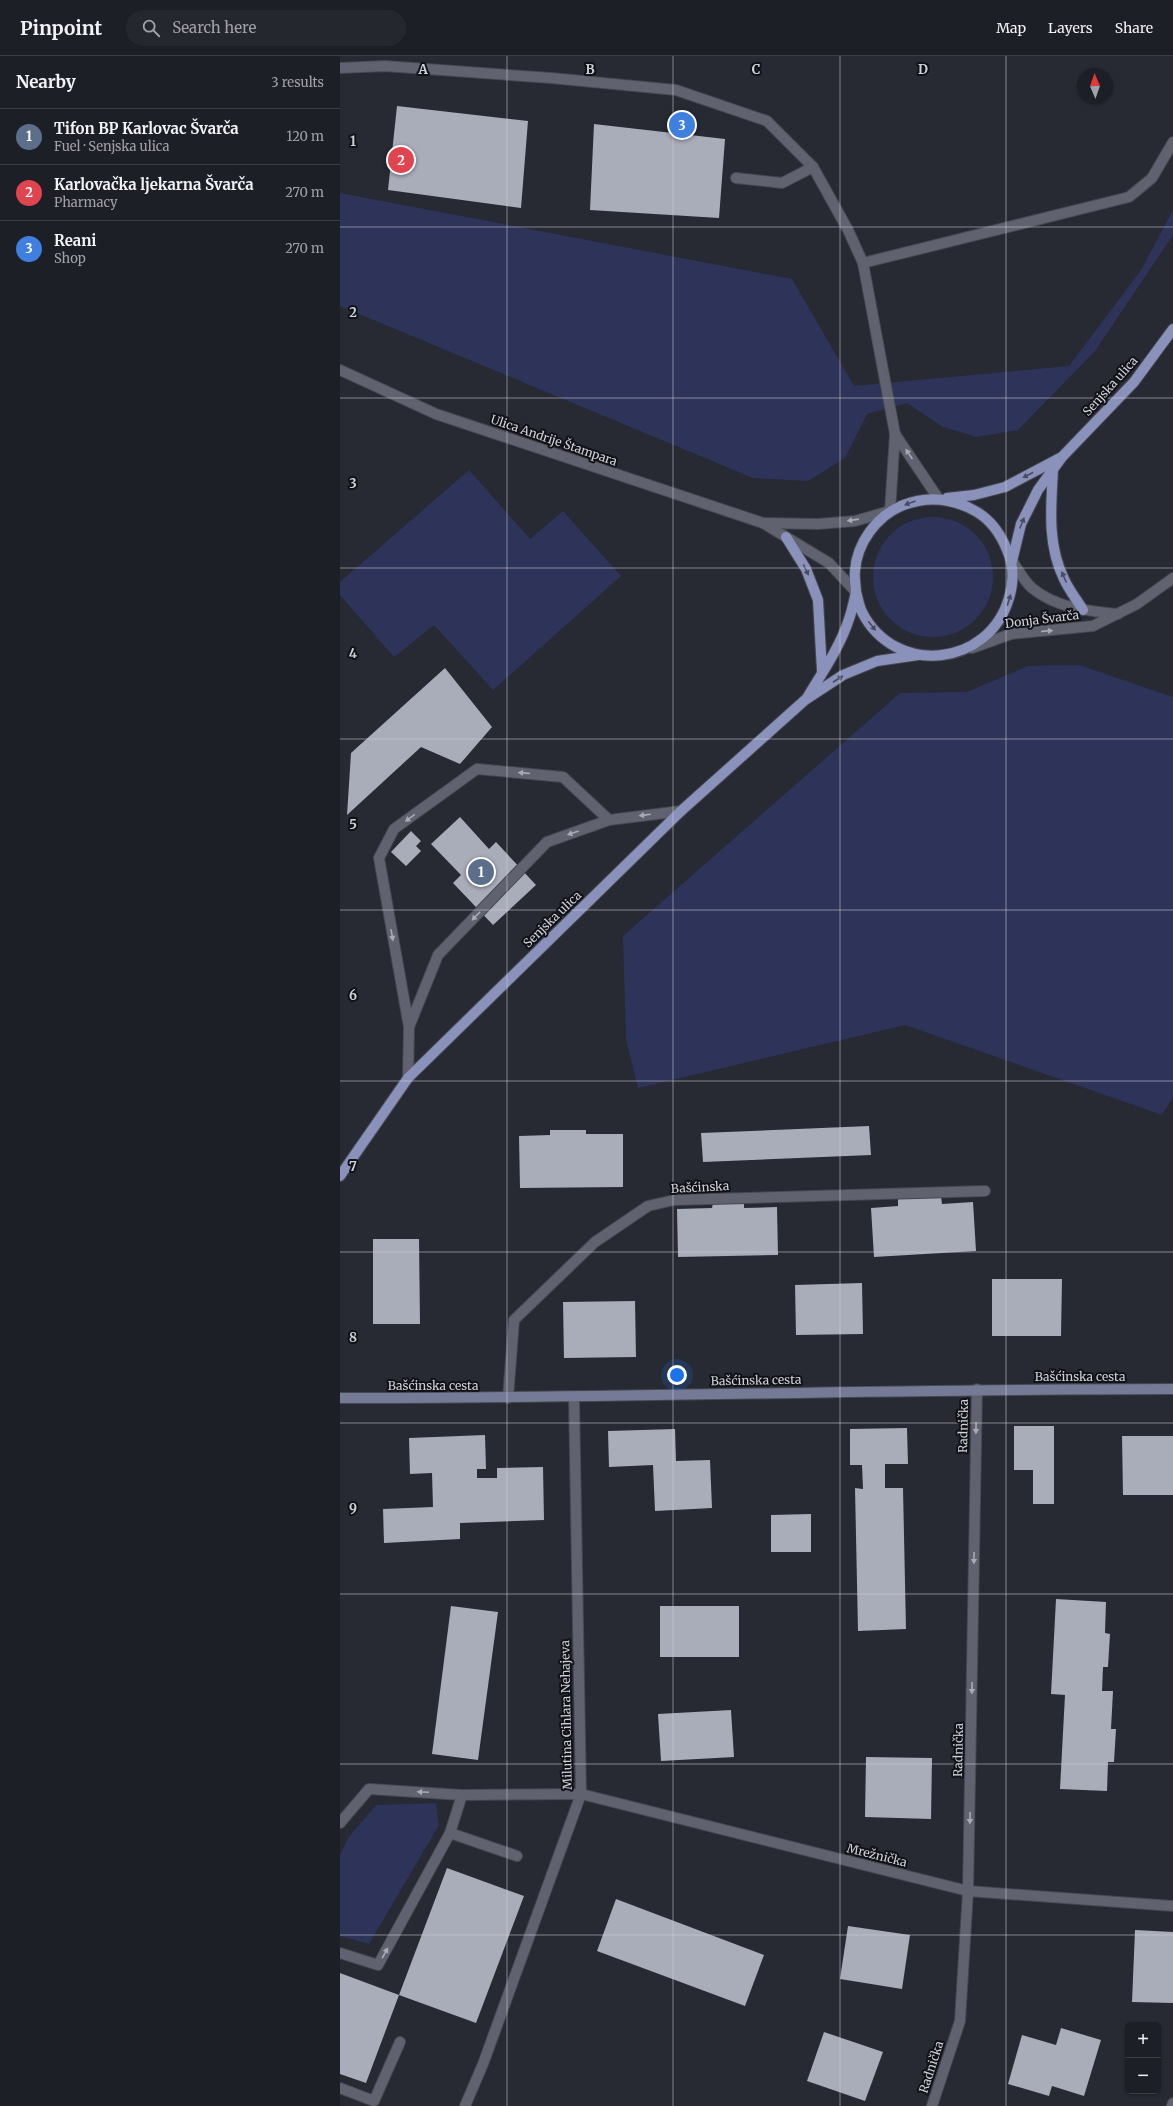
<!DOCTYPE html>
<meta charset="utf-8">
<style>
:root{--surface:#1d1f26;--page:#25272e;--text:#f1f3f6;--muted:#a0a2a7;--line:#3b3d43;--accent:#d93025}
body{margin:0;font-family:Merriweather,serif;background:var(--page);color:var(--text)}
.controls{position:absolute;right:12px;bottom:12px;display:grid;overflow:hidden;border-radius:6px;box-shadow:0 1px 3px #0004}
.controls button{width:36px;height:36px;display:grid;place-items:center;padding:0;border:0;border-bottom:1px solid var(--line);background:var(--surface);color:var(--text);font:20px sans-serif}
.compass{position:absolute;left:737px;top:12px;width:36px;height:36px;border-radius:50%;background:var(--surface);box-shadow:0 1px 3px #0004;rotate:358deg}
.you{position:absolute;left:337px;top:1319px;width:14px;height:14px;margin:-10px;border:3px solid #fff;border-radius:50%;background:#1a73e8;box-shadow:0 0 0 6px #1a73e833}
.badge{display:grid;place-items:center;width:26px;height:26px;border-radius:50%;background:var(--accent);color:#fff;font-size:13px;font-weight:700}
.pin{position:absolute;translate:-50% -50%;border:2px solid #fff;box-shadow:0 1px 4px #0006}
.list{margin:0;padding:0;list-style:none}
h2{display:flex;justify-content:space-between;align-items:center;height:52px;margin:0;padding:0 16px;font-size:17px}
h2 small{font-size:13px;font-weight:400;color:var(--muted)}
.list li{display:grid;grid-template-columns:26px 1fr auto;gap:12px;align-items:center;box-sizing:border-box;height:56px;padding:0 16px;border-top:1px solid var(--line)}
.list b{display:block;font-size:15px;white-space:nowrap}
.list p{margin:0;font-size:13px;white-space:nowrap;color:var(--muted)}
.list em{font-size:13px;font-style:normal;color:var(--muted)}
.icon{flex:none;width:22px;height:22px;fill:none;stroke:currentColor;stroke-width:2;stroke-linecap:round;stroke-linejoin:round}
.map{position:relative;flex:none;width:833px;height:2050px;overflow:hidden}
header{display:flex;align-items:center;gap:24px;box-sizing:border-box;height:56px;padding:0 20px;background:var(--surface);border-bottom:1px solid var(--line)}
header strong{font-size:19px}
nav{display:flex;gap:22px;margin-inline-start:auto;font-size:14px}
.search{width:280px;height:36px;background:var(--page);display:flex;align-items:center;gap:10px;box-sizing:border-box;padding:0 14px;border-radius:22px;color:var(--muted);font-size:15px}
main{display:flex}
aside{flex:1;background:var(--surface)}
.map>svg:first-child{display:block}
.green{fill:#2e3359}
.building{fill:#a9acb9}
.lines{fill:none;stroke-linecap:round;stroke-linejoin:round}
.lane-casing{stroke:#464750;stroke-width:12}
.street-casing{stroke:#464750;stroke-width:12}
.secondary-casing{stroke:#464750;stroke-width:12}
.primary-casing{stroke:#464750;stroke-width:12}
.lane{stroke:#60636f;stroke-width:10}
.street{stroke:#60636f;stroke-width:10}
.secondary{stroke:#757a96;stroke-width:10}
.primary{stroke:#8a92bc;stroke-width:10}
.oneway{fill:#a9abb4}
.oneway2{fill:#474c61}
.grid{fill:none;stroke:#d0d2d9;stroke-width:1;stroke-opacity:0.55}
.labels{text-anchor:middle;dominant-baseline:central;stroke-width:4;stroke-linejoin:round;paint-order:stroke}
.street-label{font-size:12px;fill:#d0d2d9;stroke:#111217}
.grid-label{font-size:13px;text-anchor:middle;font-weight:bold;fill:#d0d2d9;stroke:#111217;stroke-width:4;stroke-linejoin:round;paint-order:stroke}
</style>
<header>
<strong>Pinpoint</strong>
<div class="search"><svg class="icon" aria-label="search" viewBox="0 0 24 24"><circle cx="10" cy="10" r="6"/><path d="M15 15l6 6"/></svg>Search here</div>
<nav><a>Map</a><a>Layers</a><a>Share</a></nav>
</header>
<main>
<aside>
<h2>Nearby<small>3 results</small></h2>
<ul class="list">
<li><span class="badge" style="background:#5c6f8a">1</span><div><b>Tifon BP Karlovac Švarča</b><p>Fuel · Senjska ulica</p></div><em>120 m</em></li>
<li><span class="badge" style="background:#e0444e">2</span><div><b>Karlovačka ljekarna Švarča</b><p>Pharmacy</p></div><em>270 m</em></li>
<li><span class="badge" style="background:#3f7fe0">3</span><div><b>Reani</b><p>Shop</p></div><em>270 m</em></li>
</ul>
</aside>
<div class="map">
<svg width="833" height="2050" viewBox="0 0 833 2050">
<rect width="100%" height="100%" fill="#272933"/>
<g class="green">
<path d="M0,137L452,223L514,330L729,310L801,214L833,154V179L755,295L678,374L637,381L603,371L567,347L527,358L505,402L468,425L413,422L0,250Z"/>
<path d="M129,414L190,483L223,455L281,520L153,634L94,569L54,601L0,539V526Z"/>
<circle cx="593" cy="521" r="60"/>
<path d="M739,609L833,641V1041L822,1059L565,969L298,1032L286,984L283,880L560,637L627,636L688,610Z"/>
<path d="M96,1747L99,1769L29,1888L0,1880V1799L8,1782L36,1749Z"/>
</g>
<g class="building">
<path d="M57,50L188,65L181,152L48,134Z"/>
<path d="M254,68L385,83L379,162L250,154Z"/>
<path d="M105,612L152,671L120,708L81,691L7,759L11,697Z"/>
<path d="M120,761L149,793L156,786L196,829L153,869L113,827L121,819L91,788Z"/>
<path d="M71,775L81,785L76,790L81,795L66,810L51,796Z"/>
<path d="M529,1070L531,1099L363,1106L361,1077Z"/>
<path d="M210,1074H246V1078H283V1131L180,1132L179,1080L210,1079Z"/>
<path d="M601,1140L602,1148L633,1146L636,1195L534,1201L531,1152L558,1150V1142Z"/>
<path d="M404,1146V1152L437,1151L438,1199L338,1201L337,1153L372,1152L373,1147Z"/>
<path d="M33,1183H79L80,1268H33Z"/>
<path d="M652,1223H722L721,1280H652Z"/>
<path d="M522,1227L523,1278L456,1279L455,1229Z"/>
<path d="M295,1245L296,1301L224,1302L223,1246Z"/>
<path d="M674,1370H714V1448H693V1414H674Z"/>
<path d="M567,1372L568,1408H545V1432H563L566,1573L518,1575L515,1432L523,1433L522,1409H510V1373Z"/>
<path d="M335,1373L336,1405L370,1404L372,1452L315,1455L313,1409L269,1411L268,1375Z"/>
<path d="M145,1379L146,1413H137V1422H157V1412L203,1411L204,1464L120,1467V1483L44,1487L43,1453L93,1451L92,1417L70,1418L69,1382Z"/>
<path d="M782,1380H833V1439H783Z"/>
<path d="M471,1458V1496H431V1459Z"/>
<path d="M716,1543L766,1546L765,1577L770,1578L768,1611H763L762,1635H773L771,1673H776L774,1706H768L767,1735L720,1733L725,1639L711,1638Z"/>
<path d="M111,1550L158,1556L138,1704L92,1698Z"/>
<rect x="320" y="1550" width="79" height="51"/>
<path d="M391,1654L394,1701L321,1705L318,1658Z"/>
<path d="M526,1701L592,1702L591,1763L525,1761Z"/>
<path d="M107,1812L184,1840L136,1967L59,1939L26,2027L0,2018V1917L59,1939Z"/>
<path d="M276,1843L424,1899L405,1950L257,1895Z"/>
<path d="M508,1870L570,1879L562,1933L500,1923Z"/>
<path d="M795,1874L833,1876V1947L792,1946Z"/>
<path d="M721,1972L761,1984L744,2040L712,2030L709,2040L668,2028L682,1979L716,1989Z"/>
<path d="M484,1976L543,1996L525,2045L467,2025Z"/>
</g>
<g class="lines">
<g class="lane-casing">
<g id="lane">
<path d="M0,12L45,10L211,22L336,34L427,65L473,111L508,174L523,207"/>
<path d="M396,122L442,127L473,111"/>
<path d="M69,971L98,899L207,786L269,764L341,755"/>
<path d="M68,1022L69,971L39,802L54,773L137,713L223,721L269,764"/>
<path d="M0,1767L29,1733L122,1739L241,1738"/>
<path d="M110,1777L177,1800"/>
<path d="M0,1897L38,1909L110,1777L122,1739"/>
<path d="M0,2032L34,2045L60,1986"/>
</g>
</g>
<g class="street-casing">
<g id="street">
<path d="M0,314L96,358L423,467L489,507L516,536"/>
<path d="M555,378L598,442"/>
<path d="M423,467L478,468L515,465L550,455L555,378L523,207L789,141L812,122L833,86"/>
<path d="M672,505C678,513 684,525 692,532C716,552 748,555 778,558"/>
<path d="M632,592L671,578L753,570L797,548L833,522"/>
<path d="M168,1342L174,1264L255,1186L308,1150L334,1144L645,1135"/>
<path d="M241,1738L628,1835L833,1850"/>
<path d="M125,2050L143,2008L241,1738L234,1342"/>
<path d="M592,2050L620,1965L628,1835L637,1333"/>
<path d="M832,2050L833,2047"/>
</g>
</g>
<g class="secondary-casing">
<path id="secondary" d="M0,1342C278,1342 555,1333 833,1333"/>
</g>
<g class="primary-casing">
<g id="primary">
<path d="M713,414C711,451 707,488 724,523C729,534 737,544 743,554"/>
<path d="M607,442L634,439L665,431L720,402"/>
<path d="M446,481L466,513L478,544L482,615"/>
<path d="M672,505L681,468L698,434L722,401L794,326L833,273"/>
<path d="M467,642C482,617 500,591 509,563C512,555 514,545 516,536C516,529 514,522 515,515C517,487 536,461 561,450C588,439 613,442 637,456C652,465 661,479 667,494C674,510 674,526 669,542C649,611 555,621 522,556C519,550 518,542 516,536"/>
<path d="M0,1120L68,1022L341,755L465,644L503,619L537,605L578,599"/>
</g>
</g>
<use href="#lane" class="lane"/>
<use href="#street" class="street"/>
<use href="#secondary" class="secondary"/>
<use href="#primary" class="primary"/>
</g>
<defs><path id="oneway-solid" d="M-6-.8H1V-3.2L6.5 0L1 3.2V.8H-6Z"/></defs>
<g class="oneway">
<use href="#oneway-solid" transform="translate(569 398) rotate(-124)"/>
<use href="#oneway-solid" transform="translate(513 464) rotate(172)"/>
<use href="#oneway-solid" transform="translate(707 575) rotate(-5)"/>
<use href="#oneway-solid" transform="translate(184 717) rotate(-175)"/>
<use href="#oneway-solid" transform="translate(305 759) rotate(173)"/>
<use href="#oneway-solid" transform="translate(70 762) rotate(144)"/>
<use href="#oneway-solid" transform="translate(233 777) rotate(161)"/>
<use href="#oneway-solid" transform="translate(136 860) rotate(134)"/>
<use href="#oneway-solid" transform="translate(52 879) rotate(80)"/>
<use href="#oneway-solid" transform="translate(636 1372) rotate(91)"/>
<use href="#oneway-solid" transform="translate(634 1502) rotate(91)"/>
<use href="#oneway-solid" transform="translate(632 1632) rotate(91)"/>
<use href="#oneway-solid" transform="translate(83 1736) rotate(-177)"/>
<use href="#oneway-solid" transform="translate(630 1762) rotate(91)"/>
<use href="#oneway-solid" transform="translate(45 1897) rotate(-61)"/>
</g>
<g class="oneway2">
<use href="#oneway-solid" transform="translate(688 419) rotate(152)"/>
<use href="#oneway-solid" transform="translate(570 447) rotate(160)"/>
<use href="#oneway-solid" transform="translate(682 467) rotate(-68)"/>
<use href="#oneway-solid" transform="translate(466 514) rotate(64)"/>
<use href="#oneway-solid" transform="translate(724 521) rotate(-113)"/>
<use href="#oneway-solid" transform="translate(669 544) rotate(-73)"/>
<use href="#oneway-solid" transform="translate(532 570) rotate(52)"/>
<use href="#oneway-solid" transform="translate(498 623) rotate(-33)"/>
</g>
<path class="grid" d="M167,0V2050M333,0V2050M500,0V2050M666,0V2050M0,171H833M0,342H833M0,512H833M0,683H833M0,854H833M0,1025H833M0,1196H833M0,1367H833M0,1538H833M0,1708H833M0,1879H833"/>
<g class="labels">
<g class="street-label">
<text transform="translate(770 330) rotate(-48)">Senjska ulica</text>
<text transform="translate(214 384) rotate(19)">Ulica Andrije Štampara</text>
<text transform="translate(702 563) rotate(-7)">Donja Švarča</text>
<text transform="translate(212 863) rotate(-44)">Senjska ulica</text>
<text transform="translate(360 1131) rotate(-3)">Bašćinska</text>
<text x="740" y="1320">Bašćinska cesta</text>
<text transform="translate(416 1324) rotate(-1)">Bašćinska cesta</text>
<text x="93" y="1329">Bašćinska cesta</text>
<text transform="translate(623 1370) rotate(-89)">Radnička</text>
<text transform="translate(226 1659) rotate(-91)">Milutina Cihlara Nehajeva</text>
<text transform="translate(618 1694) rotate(-89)">Radnička</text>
<text transform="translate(537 1799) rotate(14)">Mrežnička</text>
<text transform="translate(591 2011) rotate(-72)">Radnička</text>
</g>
</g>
<g class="grid-label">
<text x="83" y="18">A</text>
<text x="250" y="18">B</text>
<text x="416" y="18">C</text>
<text x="583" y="18">D</text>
<text x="13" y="90">1</text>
<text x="13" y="261">2</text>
<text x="13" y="432">3</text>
<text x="13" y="602">4</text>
<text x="13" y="773">5</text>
<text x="13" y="944">6</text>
<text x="13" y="1115">7</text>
<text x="13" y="1286">8</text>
<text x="13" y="1457">9</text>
</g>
</svg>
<div class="controls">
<button>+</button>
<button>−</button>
</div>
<svg class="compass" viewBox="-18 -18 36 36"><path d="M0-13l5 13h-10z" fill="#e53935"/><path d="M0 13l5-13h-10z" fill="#a0a2a7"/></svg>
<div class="you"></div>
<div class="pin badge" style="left:141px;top:816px;background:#5c6f8a">1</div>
<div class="pin badge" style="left:61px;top:104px;background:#e0444e">2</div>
<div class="pin badge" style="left:342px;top:69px;background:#3f7fe0">3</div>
</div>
</main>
